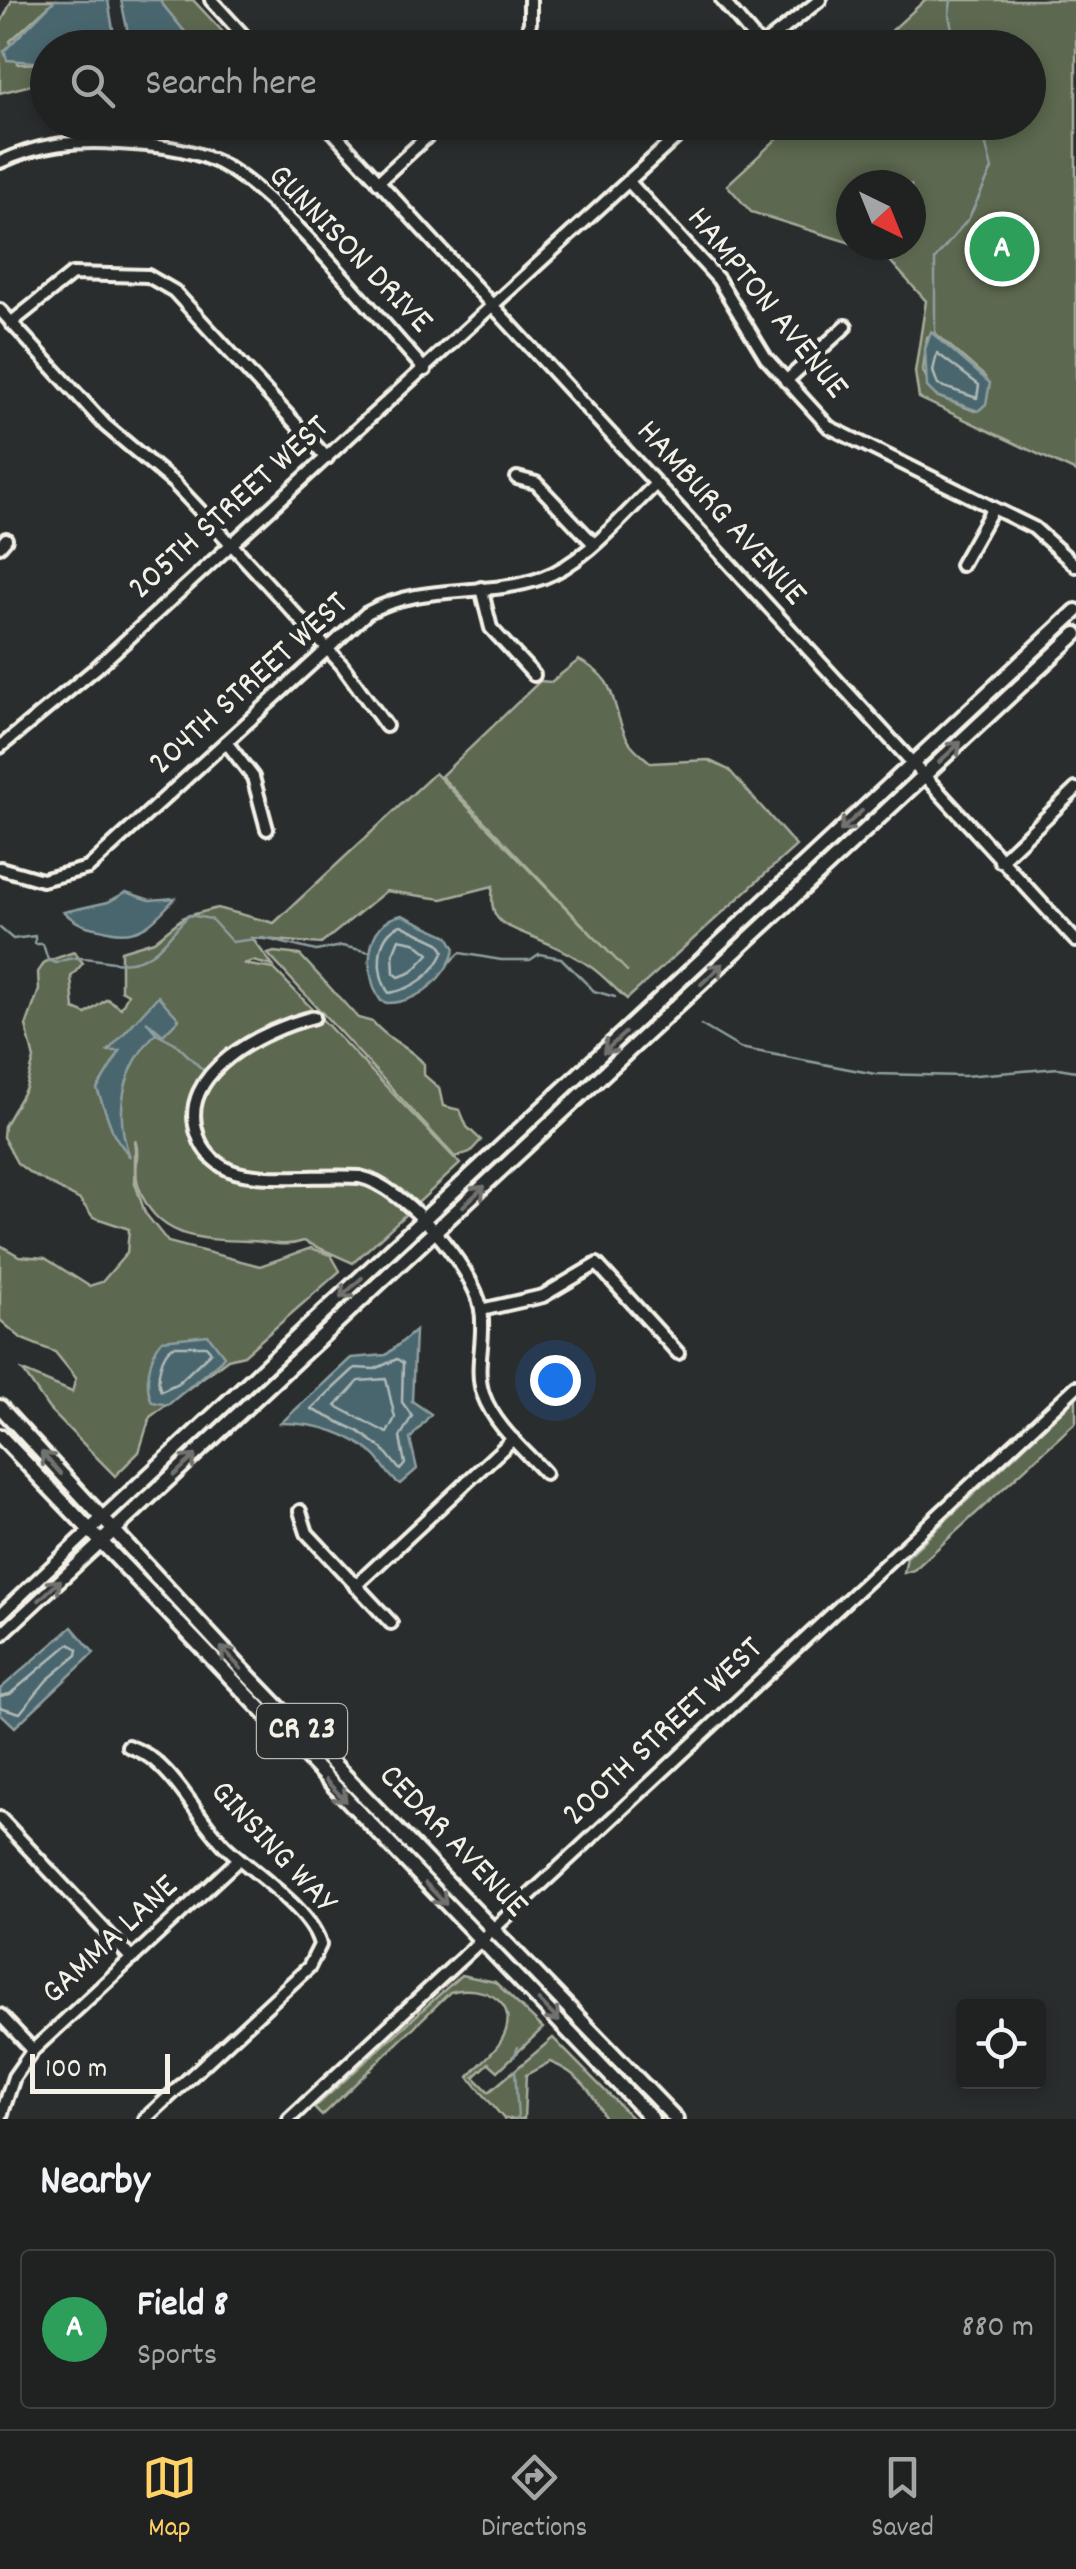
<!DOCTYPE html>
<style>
:root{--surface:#202222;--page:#282a2a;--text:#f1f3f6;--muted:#a2a4a5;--line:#3d3f40;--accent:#ffd166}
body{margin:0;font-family:Dekko,sans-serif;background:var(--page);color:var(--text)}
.controls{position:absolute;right:30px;bottom:30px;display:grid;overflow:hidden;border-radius:10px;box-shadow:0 5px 15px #0003}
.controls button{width:90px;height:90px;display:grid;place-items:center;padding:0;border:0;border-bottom:2px solid var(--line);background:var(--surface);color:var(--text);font:50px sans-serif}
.compass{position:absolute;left:836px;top:170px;width:90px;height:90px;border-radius:50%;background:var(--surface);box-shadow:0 5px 15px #0003;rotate:137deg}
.scale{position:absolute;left:30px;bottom:25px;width:140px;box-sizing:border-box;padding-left:10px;border:5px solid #f4f1e8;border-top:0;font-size:28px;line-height:35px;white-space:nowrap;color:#f4f1e8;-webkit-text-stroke:8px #2a2d2e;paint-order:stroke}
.you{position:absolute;left:555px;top:1380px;width:35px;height:35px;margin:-25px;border:8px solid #fff;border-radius:50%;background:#1a73e8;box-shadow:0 0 0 15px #1a73e833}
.badge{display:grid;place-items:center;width:65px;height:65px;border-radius:50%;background:var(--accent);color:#fff;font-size:32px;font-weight:700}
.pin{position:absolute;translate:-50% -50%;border:5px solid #fff;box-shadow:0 2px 10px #0006}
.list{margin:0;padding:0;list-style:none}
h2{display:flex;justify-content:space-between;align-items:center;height:130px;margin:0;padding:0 40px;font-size:42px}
h2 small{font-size:32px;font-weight:400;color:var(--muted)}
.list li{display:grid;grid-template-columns:65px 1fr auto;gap:30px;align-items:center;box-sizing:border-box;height:160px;margin:0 20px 20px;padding:0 20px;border:2px solid var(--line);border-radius:10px}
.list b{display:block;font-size:38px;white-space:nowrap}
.list p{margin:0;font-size:32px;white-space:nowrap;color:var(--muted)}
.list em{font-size:32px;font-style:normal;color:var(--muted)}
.icon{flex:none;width:55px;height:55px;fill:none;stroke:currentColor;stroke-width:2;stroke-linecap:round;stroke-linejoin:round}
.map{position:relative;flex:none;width:1076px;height:2119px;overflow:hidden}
.search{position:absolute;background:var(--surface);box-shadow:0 5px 15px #0003;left:30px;right:30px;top:30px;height:110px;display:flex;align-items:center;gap:25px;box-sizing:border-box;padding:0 35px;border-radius:55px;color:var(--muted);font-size:38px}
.sheet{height:310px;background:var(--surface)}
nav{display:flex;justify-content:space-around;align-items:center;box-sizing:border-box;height:140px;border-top:2px solid var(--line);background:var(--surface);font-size:28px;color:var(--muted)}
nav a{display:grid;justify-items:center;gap:5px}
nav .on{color:var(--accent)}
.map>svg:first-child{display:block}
.green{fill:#5c6850;stroke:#a8ac9c;stroke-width:2.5;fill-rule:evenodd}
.water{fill:#4a666e;stroke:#8e9e9f;stroke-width:2.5}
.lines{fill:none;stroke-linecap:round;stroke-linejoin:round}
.shore{stroke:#b0b9b7;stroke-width:2.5}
.stream{stroke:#8e9e9f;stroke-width:2.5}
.minor-casing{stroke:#f4f1e8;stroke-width:18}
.major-casing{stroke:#f4f1e8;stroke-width:20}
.minor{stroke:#2a2d2e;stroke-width:10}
.major{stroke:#2a2d2e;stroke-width:12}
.oneway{stroke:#71726f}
.labels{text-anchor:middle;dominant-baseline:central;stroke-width:9;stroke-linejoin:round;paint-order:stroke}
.shield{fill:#2a2d2e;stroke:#b7b6b0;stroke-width:2.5}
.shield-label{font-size:32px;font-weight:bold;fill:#f4f1e8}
.street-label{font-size:35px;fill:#f4f1e8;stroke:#2a2d2e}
</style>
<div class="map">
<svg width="1076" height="2119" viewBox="0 0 1076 2119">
<rect width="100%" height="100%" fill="#2a2d2e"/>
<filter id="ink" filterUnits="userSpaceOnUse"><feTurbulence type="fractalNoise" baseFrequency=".01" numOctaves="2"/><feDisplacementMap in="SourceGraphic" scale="20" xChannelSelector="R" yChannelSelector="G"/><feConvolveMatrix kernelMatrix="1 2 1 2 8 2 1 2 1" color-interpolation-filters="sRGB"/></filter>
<g filter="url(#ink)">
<g class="green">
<path d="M12,0H55L10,41L18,64L47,63V81L0,93V25Z"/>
<path d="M159,0H193L237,47H197Z"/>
<path d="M925,0H1076V472L919,398L915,372L926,301L891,262L856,245H911V185H851V243L751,212L727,185L794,123L1028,122V48L874,47ZM935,333L985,377L975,411L936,396L923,371L927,337Z"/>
<path d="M579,660C622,682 608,704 628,740C633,749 643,756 651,763L708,760L729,770L796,846L627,999C615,989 604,976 591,967C575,956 547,942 528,935C501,924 488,920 493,886L442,899L386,891L321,944L252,938L273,966L253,961L243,964L274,969L460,1164L353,1263L304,1241C283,1248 272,1242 251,1241C204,1240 154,1240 138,1184C133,1169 141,1154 135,1140V1183L145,1213L168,1242L260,1266L311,1248L331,1255L340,1271L244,1355L228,1359L150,1417L139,1452L115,1476L49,1409L23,1371L72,1392L76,1378L55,1352L22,1339L0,1320V1245L19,1256L45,1258L89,1286L102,1282L127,1253L129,1229L93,1217L80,1200L30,1173L17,1163L3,1137L4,1126L26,1088L34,1059L26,1026L39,990L38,972L45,962L74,952L83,963L71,977L74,1009L86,1014L107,999L121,1008L128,994L121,990V951L154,941L184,917L217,908L274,923L435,773L628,972L441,776L540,681L551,682Z"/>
<path d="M274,952L300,955L358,1018L373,1022C388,1041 409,1046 424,1064V1075L439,1088L443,1106L460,1110L467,1127L481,1140L470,1152L455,1157L268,954Z"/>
<path d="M1076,1398V1422L914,1570L904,1573L907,1557Z"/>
<path d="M461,1975L495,1982L543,2028L498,2071L489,2063L474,2077L489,2092L553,2038L633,2119H605C593,2091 578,2073 550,2062L526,2075L524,2119H504L469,2077C478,2064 493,2055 501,2041C524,2002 482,1983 450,1992L322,2116L314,2108Z"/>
</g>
<g class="water">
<path d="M55,0H108L116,47L48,48L47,63L7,60L4,51Z"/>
<path d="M121,0H159L197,47H131Z"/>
<path d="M931,332L990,383L986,404L978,411L936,396L927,387L925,349Z"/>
<path d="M126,892L150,900L175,898C155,921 139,939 108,931C88,926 80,927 64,912L108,902Z"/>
<path d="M402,915L448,936L455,949C446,978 418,1003 387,1003L381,1001C363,975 364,921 402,915Z"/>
<path d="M158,996L179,1019L163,1035L146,1021L156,1033C123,1067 113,1113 130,1157L114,1135L97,1089L120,1051H108Z"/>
<path d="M415,1331L412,1401L431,1414L410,1439L417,1469L400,1484C387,1477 384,1463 373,1454C346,1431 315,1423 281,1423L351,1358L386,1355Z"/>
<path d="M208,1335L224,1356L220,1361L168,1405L152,1402C143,1384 150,1355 162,1340Z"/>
<path d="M72,1627L94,1653L15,1727L0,1713V1689Z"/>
</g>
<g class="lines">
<g class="shore">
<path d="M937,353L979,385L977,398L938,385L933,371Z"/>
<path d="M401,925L439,943L444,951C434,974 414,989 389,993C375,975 375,933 401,925Z"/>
<path d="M399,939L414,942L429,954L412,972L399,977L394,973L393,954Z"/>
<path d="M173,1346H206L211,1352L178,1383L161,1391C155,1380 161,1353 173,1346Z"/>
<path d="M397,1359L403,1363L402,1402L412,1416L400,1437L405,1464L400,1470L383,1449L358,1431L311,1409L355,1368L375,1369Z"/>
<path d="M386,1379L395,1418L387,1433L336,1406L359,1381Z"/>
<path d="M0,1696L10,1694L69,1644L78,1649L77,1655L47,1680L20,1713L0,1707"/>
</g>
<g class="stream">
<path d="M951,0L949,15L956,48"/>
<path d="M935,333V259L969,218L992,169L980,122"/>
<path d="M0,928L13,939L35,936V944H43L48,960L56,963C90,947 118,976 151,954C164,946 176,927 189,915L211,919L232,942L263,938L316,951L342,946L370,952"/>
<path d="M451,961L460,953L501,960H530L539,954L561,958L594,991L615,997"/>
<path d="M701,1025L740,1048L875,1074L964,1076L1058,1068L1076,1071"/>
<path d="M156,1033L175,1043L204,1071"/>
<path d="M514,2057L518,2047"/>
<path d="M515,2070L518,2119"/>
</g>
<g class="minor-casing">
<g id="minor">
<path d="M211,0L255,48"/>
<path d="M722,0L761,46"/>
<path d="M521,48L530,23V0"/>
<path d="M759,48L820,0"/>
<path d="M324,122L1076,941"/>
<path d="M0,162C39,144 76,140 118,143C152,145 184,147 215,161C279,191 373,314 425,370"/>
<path d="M378,182L443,122"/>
<path d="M629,182L718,279L766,358L829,427L1034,528L1076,566"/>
<path d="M0,310L105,425L174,483L221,533L342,665L386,726"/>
<path d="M11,323L72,274L148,276L174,291L327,458"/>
<path d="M786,381L846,326"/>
<path d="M517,478L536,483L593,543"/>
<path d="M0,546L6,539"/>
<path d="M961,565L993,508"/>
<path d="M481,588L491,628L534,675"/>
<path d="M226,742L253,777L267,829"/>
<path d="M0,747L95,669L693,122"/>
<path d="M1000,861L1076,789"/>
<path d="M0,868L42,880L88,868L367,613C422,582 485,598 542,578C586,562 622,516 656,484"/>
<path d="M314,1017C266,1029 174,1072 198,1136C203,1151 215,1163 229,1170C260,1183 324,1174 360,1177C403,1186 473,1266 481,1309C486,1338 474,1367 483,1394C494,1425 523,1449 545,1473"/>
<path d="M481,1310L543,1296L597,1264L678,1353"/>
<path d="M300,1511L307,1533L391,1623"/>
<path d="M355,1586L513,1439"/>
<path d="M0,1615L88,1532"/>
<path d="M0,1636L99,1544"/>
<path d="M128,1746C138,1750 147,1754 155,1761C183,1785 199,1819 224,1845C249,1870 313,1910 320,1945L309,1967L145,2119"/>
<path d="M0,1818L132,1959"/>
<path d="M0,2015L33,2050"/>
<path d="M0,2119L14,2077L33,2050L239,1859"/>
<path d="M289,2119L1076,1387"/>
</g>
</g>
<g class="major-casing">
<g id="major">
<path d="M0,1407L238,1665L676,2119"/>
<path d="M0,1436L652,2119"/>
<path d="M88,1532L1076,611"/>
<path d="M99,1544L1076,634"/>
</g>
</g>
<use href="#minor" class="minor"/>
<use href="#major" class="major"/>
</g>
<defs><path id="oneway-shaft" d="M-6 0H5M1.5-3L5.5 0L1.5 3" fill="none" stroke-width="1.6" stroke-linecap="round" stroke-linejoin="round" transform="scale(2.5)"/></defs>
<g class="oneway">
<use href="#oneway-shaft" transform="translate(950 752) rotate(-43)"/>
<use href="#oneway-shaft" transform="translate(851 821) rotate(137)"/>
<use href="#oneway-shaft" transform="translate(712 974) rotate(-43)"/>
<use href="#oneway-shaft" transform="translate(614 1043) rotate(137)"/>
<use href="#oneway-shaft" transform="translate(474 1196) rotate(-43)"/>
<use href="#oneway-shaft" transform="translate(351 1288) rotate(137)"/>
<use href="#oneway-shaft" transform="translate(51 1463) rotate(-132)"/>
<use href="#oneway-shaft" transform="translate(185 1465) rotate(-43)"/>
<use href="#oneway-shaft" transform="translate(50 1590) rotate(-43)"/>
<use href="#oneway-shaft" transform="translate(231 1658) rotate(-133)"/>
<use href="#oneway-shaft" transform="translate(336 1791) rotate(46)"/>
<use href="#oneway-shaft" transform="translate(436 1894) rotate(46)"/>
<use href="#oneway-shaft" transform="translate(549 2011) rotate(46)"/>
</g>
</g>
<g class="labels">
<rect class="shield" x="257" y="1704" width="90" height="54" rx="8"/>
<g class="shield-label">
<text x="302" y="1731">CR 23</text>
</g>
<g class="street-label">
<text transform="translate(349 250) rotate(46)">GUNNISON DRIVE</text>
<text transform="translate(766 304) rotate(51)">HAMPTON AVENUE</text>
<text transform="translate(230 509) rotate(-42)">205TH STREET WEST</text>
<text transform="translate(720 514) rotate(48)">HAMBURG AVENUE</text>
<text transform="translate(250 685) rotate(-42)">204TH STREET WEST</text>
<text transform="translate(664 1733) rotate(-43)">200TH STREET WEST</text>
<text transform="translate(452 1842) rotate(46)">CEDAR AVENUE</text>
<text transform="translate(272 1848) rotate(47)">GINSING WAY</text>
<text transform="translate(111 1941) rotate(-43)">GAMMA LANE</text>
</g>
</g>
</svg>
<div class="controls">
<button><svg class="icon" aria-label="locate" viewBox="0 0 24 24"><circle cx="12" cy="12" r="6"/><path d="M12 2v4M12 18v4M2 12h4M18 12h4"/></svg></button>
</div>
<svg class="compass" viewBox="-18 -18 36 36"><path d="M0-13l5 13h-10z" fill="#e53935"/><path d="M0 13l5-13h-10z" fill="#a2a4a5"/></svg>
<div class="scale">100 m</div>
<div class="you"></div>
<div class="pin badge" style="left:1002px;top:249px;background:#2e9e5b">A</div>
<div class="search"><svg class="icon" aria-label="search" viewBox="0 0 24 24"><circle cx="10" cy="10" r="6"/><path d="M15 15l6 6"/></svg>Search here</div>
</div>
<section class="sheet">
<h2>Nearby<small></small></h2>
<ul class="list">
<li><span class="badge" style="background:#2e9e5b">A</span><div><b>Field 8</b><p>Sports</p></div><em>880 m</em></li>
</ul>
</section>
<nav>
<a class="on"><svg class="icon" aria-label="map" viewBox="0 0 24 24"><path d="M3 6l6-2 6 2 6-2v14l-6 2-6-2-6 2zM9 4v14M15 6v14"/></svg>Map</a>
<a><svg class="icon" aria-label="directions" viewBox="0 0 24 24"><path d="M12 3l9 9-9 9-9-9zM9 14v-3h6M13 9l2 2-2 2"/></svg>Directions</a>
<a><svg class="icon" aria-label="saved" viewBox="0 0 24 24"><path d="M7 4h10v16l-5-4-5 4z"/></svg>Saved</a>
</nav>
